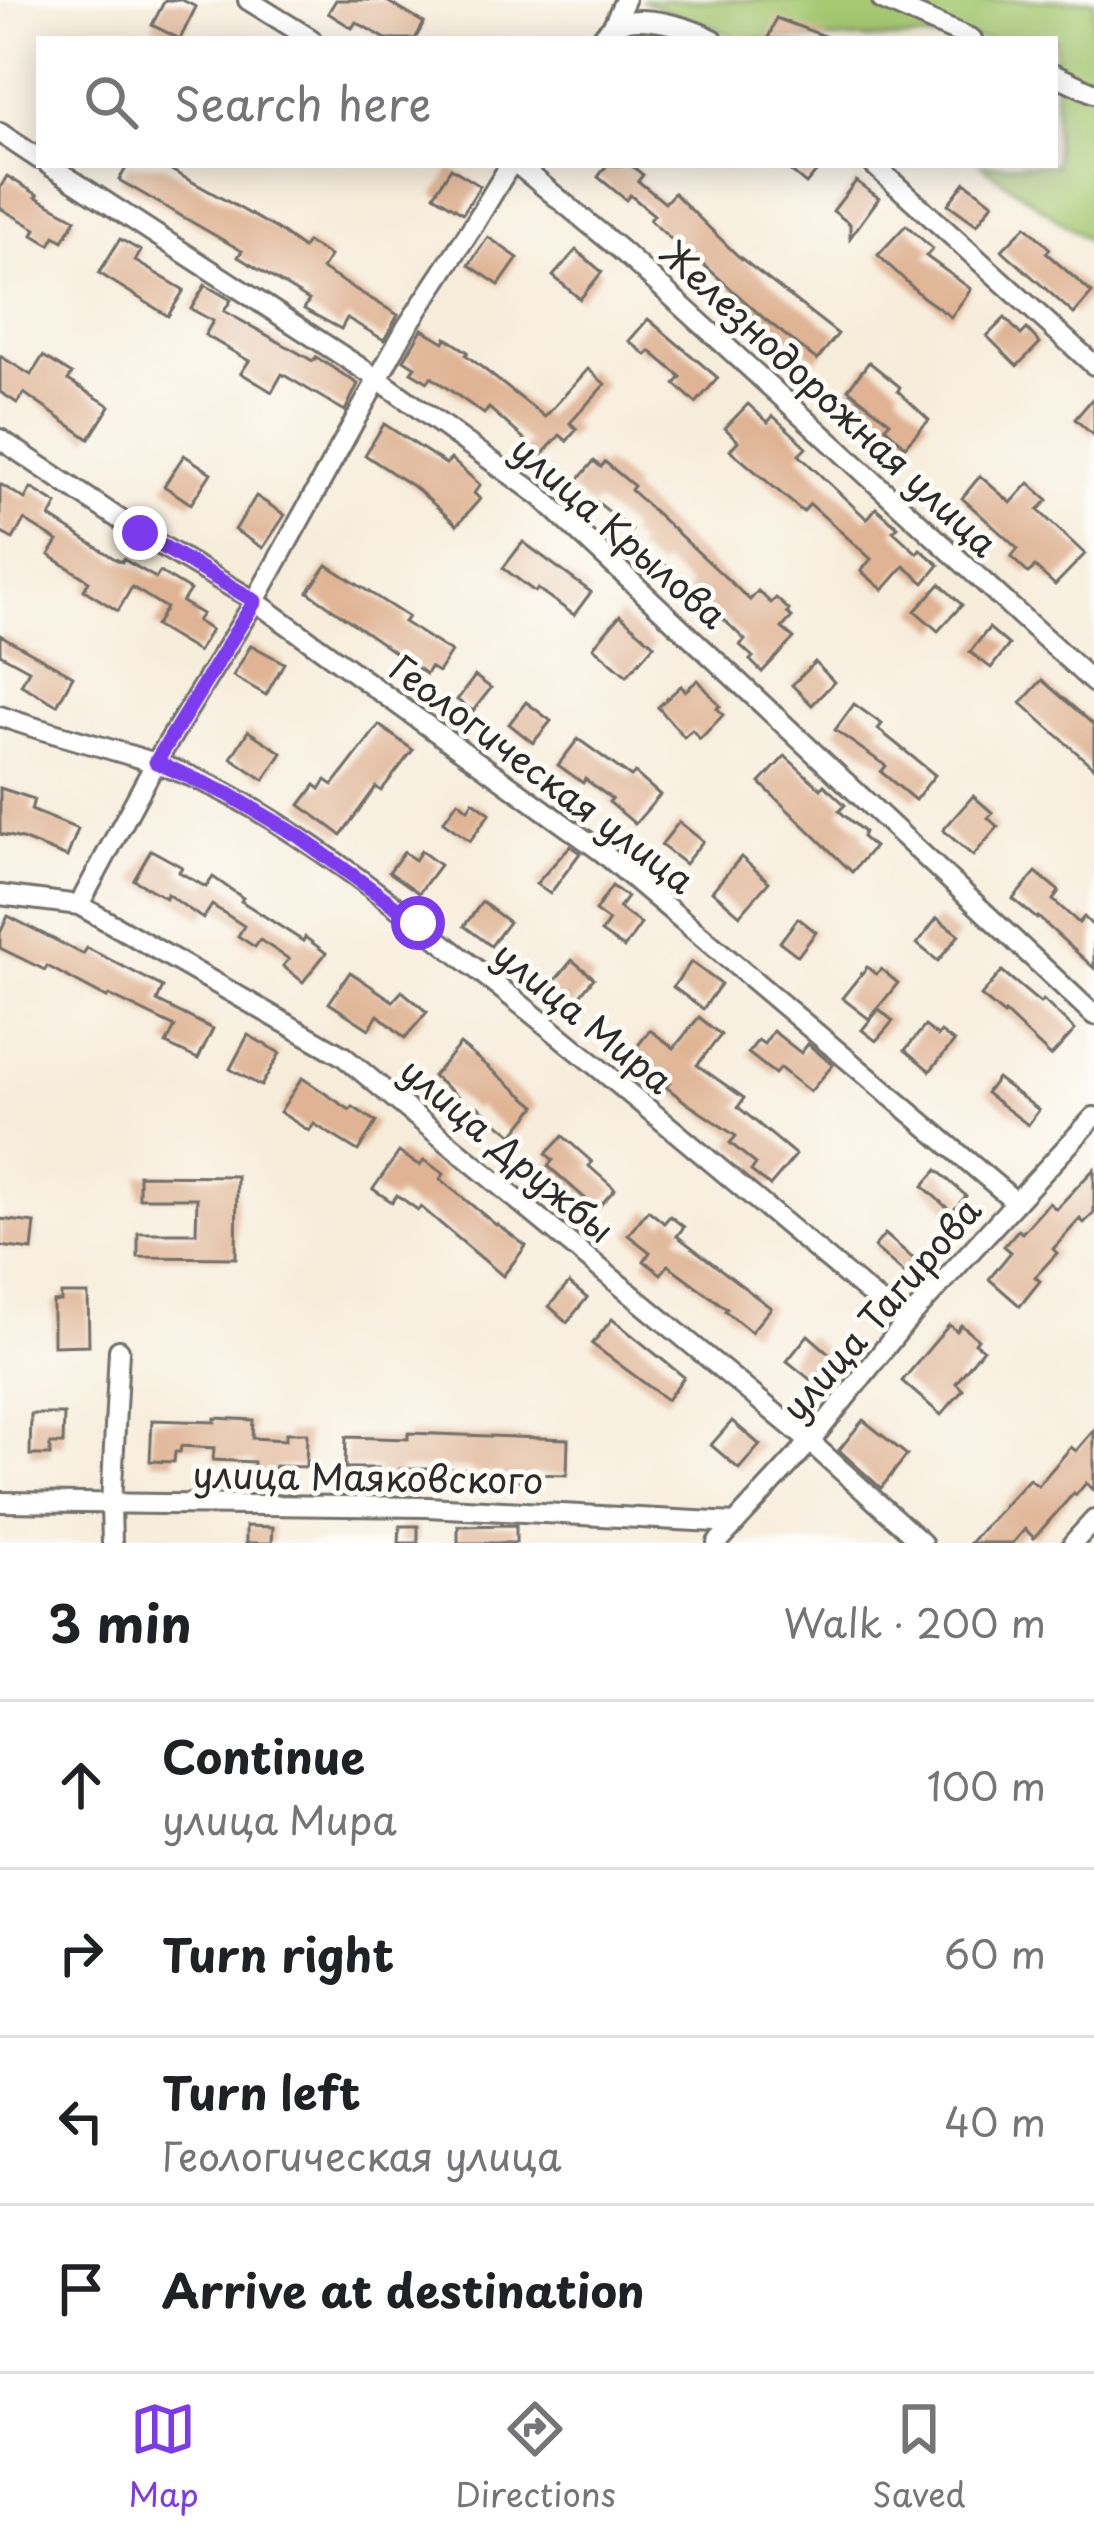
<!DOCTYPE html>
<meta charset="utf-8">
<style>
:root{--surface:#fff;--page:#f6f6f6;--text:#202124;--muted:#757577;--line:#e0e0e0;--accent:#7c3aed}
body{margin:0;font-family:"Playpen Sans",sans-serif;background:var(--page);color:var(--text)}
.stop{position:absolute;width:36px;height:36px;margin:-27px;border:9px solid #7c3aed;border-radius:50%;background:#fff}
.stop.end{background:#7c3aed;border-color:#fff;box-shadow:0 3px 12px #0008}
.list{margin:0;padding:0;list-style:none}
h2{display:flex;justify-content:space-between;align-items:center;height:156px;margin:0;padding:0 48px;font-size:51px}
h2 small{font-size:39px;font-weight:400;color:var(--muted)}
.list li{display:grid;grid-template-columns:78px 1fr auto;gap:36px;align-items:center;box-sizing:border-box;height:168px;padding:0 48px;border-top:3px solid var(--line)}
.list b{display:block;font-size:45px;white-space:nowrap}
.list p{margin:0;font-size:39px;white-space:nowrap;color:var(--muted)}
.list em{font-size:39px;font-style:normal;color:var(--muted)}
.icon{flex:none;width:66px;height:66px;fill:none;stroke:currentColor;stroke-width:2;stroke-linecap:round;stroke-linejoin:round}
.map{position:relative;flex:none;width:1094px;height:1543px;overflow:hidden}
.search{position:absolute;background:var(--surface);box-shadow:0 6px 30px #0003;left:36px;right:36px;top:36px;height:132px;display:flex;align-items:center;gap:30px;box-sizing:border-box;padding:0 42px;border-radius:0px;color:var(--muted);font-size:45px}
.sheet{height:828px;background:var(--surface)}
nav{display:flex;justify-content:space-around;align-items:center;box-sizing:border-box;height:168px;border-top:3px solid var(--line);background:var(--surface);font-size:33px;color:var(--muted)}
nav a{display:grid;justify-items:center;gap:6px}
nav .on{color:var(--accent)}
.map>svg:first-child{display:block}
.green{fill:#a5c871;stroke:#687a4e;stroke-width:3}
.building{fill:#dfb393}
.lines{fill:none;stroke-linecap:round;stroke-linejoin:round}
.minor-casing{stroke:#726f69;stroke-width:24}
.minor{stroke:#fff;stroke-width:18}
.route{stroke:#7c3aed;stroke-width:15}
.labels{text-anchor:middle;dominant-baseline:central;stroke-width:10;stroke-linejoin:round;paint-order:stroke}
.street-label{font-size:36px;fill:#2b2b2b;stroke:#fdfcf7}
</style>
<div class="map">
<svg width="1094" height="1543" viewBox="0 0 1094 1543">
<rect width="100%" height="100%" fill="#fdfcf7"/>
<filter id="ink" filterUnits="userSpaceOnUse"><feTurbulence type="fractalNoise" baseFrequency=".00833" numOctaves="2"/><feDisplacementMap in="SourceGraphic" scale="24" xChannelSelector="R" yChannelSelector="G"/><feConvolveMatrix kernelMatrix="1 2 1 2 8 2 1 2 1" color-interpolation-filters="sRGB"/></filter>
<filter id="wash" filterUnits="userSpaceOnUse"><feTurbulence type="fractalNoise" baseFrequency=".004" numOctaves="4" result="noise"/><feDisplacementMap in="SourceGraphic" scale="48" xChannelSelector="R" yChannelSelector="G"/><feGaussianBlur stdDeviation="2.7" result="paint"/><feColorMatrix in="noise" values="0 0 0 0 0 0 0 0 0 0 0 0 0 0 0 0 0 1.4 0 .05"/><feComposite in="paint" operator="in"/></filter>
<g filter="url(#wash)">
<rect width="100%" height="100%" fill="#f7eddb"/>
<path class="green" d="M641,0H1094V245L981,165H1055V39H739Z"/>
<g id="blocks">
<g class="building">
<path d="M165,0H182L196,7L180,39L152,25Z"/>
<path d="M336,0H385L424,23L415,39H386L356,22L352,28L328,13Z"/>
<path d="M776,18L827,37V39H768Z"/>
<path d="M128,165H162L277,229L303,248L307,242L330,256L322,269L398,315L384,340L347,318L341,329L304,309L309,300L238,257L242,251L119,180Z"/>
<path d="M607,165H631L643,175L638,181L665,203L674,193L737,255L838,334L817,360L766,320L675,239L673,241L650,220L654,215L630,195L626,200L598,177Z"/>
<path d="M783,165H822L806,184Z"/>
<path d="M451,168L480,186L463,213L434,195Z"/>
<path d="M7,176L38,195L36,197L76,219L63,241L55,236L50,245L33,235L36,229L0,208V188Z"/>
<path d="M856,181L879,198L850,238V224L833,211Z"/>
<path d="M965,182L993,203L977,225L948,204Z"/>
<path d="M906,225L933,249L926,256L971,289L951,317L923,297L878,255Z"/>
<path d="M1026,226L1050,249L1046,253L1092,293L1074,314L1002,250Z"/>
<path d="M488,237L518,258L499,285L469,265Z"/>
<path d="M120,239L141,251L135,261L184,290L168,316L99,273Z"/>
<path d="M576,250L602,272L580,299L553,276Z"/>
<path d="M205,285L231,300L224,311L313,361L316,357L358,384L345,411L282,374L272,392L241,373L249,361L205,335L213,321L191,309Z"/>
<path d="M1005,318L1021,335L1027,329L1040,343L1017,366L987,336Z"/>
<path d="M648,319L718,378L696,403L675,384L681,377L650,351L646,355L629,341Z"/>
<path d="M422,329L444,342L446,338L468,352L466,355L545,417L588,369L605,384L570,423L577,429L567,441L560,435L535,462L522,450L529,443L489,408L484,414L431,377L428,382L411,372L415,367L404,360Z"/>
<path d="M0,356L31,375L43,356L72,374L68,380L110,406L89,439L24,393L17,403L0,392Z"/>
<path d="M869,362L900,387L898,391L929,420L905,446L885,427L890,422L848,389Z"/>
<path d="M1094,397V436L1075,419Z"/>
<path d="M748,404L768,422L773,416L795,436L806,448L799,455L867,519L876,508L898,527L893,531L917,553L920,549L939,565L924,583L904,566L883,590L861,571L871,559L810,504L803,512L730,450L738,441L725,428Z"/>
<path d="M384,424L446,464L451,459L480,485L474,493L480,499L457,525L417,489L365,455Z"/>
<path d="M184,455L211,473L191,504L164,486Z"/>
<path d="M594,461L601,467L605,462L634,486L631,490L750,600L758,591L771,603L776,598L789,610L787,613L792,617L782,628L794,638L762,672L750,660L753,657L740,645L745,640L721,617L717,620L686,591L690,587L663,563L658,569L635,548L639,544L628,534L632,530L597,502L592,507L570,489Z"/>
<path d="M980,476L1011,503L1029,483L1048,500L1038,510L1085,554L1055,585L1035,567L1028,573L1011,557L1018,549L962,498Z"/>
<path d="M0,484L25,499L31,488L57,504L50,517L115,559L122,562L123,559L156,578L160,572L190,590L182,602L202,614L197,621L211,630L198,652L155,626L166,608L132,587L118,611L84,590L89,581L49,555L58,541L24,520L13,539L0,532Z"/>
<path d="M256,496L285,515L263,548L235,530Z"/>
<path d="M523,542L591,592L574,615L538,589L535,592L503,568Z"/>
<path d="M327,565L408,617L404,622L451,652L438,672L430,667L426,674L308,592Z"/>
<path d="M940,584L962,605L938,631L915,611Z"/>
<path d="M620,615L654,645L627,676L593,647Z"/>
<path d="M989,628L1009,645L991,668L970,652Z"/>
<path d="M0,635L73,676L57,705L21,685L29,670L0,654Z"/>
<path d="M251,645L284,663L266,695L233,676Z"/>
<path d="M815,662L834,682L812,705L792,685Z"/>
<path d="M475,676L491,688L473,711L457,700Z"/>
<path d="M698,680L720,706L717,708L723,715L700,739L692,730L684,737L658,707L681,686L685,691Z"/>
<path d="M1042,680L1094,725V768L1021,703Z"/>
<path d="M526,702L551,721L533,743L509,724Z"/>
<path d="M854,704L882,724L878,729L935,775L915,800L881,772L886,766L835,730Z"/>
<path d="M379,725L413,750L381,791L376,787L341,835L300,805L315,785L320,789L326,780L333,785Z"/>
<path d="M248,731L282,753L264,780L231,758Z"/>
<path d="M578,739L631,777L635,773L660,795L635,824L609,802L612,799L585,779L583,783L558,765Z"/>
<path d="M785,756L821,789L824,785L845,805L839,811L864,832L862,837L874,847L852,872L760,783Z"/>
<path d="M0,788L34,799L31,810L78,829L67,857L22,839L0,834Z"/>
<path d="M973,796L993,813L988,818L998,827L973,856L943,830Z"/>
<path d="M458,801L468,809L473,801L490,813L470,841L443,822Z"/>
<path d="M679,822L703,841L685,864L661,845Z"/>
<path d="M570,846L580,853L550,894L536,884Z"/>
<path d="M151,850L182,867L179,872L206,887L213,877L243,898L241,901L303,941L305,937L326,953L303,982L283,966L289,959L260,940L255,947L238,936L244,926L212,905L203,919L167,894L166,898L134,880Z"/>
<path d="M421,851L440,865L419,893L389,872L404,852L415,860Z"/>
<path d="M741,857L769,882L740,915L712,891Z"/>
<path d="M1036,872L1059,891L1053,900L1079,923L1084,917L1094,927V968L1038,917L1037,919L1013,899Z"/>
<path d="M612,886L627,897L619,908L641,924L624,948L601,932L609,921L595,911Z"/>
<path d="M482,902L509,922L491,946L464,926Z"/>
<path d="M8,916L83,954L87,948L163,987L157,1001L213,1029L198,1059L166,1044L175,1027L109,995L107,998L47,966L45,970L0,948V933Z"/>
<path d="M798,918L816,932L798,956L780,942Z"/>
<path d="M937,918L959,935L938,961L917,944Z"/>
<path d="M572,960L594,978L570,1008L547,990Z"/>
<path d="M691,962L721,984L703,1009L673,987Z"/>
<path d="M867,967L876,974L881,969L898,983L869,1019L842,998Z"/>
<path d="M1002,971L1040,1003L1043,1000L1075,1030L1051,1056L1005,1013L1004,1015L981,996Z"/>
<path d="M350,972L393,1001L402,991L427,1012L405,1038L378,1015L369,1029L329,1003Z"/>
<path d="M879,1009L893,1021L876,1041L862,1030Z"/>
<path d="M699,1017L721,1035L697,1065L744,1098L738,1107L796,1155L770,1186L751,1171L756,1164L730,1143L736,1136L688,1104L666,1087L670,1082L632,1053L650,1030L674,1048Z"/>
<path d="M925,1026L938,1036L941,1032L954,1042L930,1071L905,1050Z"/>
<path d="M773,1031L801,1053L808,1044L833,1065L810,1092L780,1068L775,1074L748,1053L758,1040L764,1044Z"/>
<path d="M248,1035L280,1053L261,1086L230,1069Z"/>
<path d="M460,1044L536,1106L513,1135L477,1106L474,1110L433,1076Z"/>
<path d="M302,1078L350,1110L353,1107L376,1122L358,1151L314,1124L309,1131L280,1112Z"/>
<path d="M997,1078L1039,1110L1028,1125L986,1093Z"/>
<path d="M563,1136L592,1162L589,1166L615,1189L597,1209L548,1166L553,1160L546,1154Z"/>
<path d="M399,1152L420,1166L424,1160L444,1174L440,1179L496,1225L497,1224L526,1246L503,1276L421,1207L418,1210L397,1195L392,1202L373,1189Z"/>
<path d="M1094,1169V1213L1084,1223L1080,1219L1053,1249L1057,1253L1035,1277L1040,1281L1020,1306L989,1279L1011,1252L1004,1246L1018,1230L1022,1233L1049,1203L1056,1209Z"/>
<path d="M937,1170L966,1196L952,1212L923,1186Z"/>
<path d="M139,1175L237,1176L236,1258L138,1257V1233H196L197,1198H139Z"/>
<path d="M648,1210L664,1223L670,1216L684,1227L677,1236L771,1308L751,1332L725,1311L727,1309L668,1265L661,1274L644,1261L650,1252L628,1235Z"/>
<path d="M0,1219L35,1223L32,1250L0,1246Z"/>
<path d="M885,1234L915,1260L904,1273L874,1247Z"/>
<path d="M569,1283L587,1298L567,1322L549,1306Z"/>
<path d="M61,1294H88L89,1345L53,1346V1302L61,1301Z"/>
<path d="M612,1319L684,1377L667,1400L592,1344Z"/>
<path d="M949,1325L957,1331L961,1325L978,1339L975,1343L983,1349L956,1383L963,1390L941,1415L902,1381Z"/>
<path d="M808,1335L832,1356L812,1381L787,1361Z"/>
<path d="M31,1414H64L63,1444H50V1455H30Z"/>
<path d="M215,1418L253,1420L252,1438L286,1440V1433H307L306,1467L275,1466V1472L254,1471V1462L213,1460L214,1448L181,1446L180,1452H175L174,1462L150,1461L152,1420L215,1422Z"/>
<path d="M863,1420L907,1455L881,1488L839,1450Z"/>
<path d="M732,1421L760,1445L739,1469L711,1445Z"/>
<path d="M1094,1430V1490L1086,1483L1076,1495L1074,1493L1034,1538L1025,1529L1013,1543H970L1029,1479L1038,1486L1071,1447L1076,1451Z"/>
<path d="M408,1433L568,1439L567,1475L530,1474V1481L502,1480V1474L470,1473L471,1469H400V1482L377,1481L378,1468H345L346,1437L408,1439Z"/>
<path d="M516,1525V1543H458V1526Z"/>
<path d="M246,1526L273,1527L272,1543H246Z"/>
<path d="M400,1526H418V1543H399Z"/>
</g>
</g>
</g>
<g filter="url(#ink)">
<use href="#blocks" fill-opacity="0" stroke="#726f69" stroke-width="3"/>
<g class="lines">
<g class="minor-casing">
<g id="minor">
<path d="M248,0L311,39"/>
<path d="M882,0L972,39"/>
<path d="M613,25L625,0"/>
<path d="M600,39C602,37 612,26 614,25C640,12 688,27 713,39"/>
<path d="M1055,75L1094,93"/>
<path d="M0,133L39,159"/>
<path d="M49,165L378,379L540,496L1094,1015"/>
<path d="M518,165L623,252L1094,683"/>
<path d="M874,165L1094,365"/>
<path d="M0,439L140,533L255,601L602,852L1016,1202"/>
<path d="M0,716C77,744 160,756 232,796C322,846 403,912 484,975C627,1088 764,1208 905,1323"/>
<path d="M0,895L79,905L343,1056L810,1442L922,1543"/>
<path d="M79,905L156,762L255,601L406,328L473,226L510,165"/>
<path d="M0,1502L427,1507L735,1523"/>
<path d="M112,1543L111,1505L119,1350"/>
<path d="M717,1543L810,1442L905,1323L1094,1117"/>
<path d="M1073,1543L1094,1520"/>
</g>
</g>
<use href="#minor" class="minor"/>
</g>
</g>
<g class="lines" filter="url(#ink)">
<path class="route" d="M140,533L255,601L156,762L228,794L297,835L418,923"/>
</g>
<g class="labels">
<g class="street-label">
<text transform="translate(830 397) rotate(43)">Железнодорожная улица</text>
<text transform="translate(620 531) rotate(41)">улица Крылова</text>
<text transform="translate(543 773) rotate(37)">Геологическая улица</text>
<text transform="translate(584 1016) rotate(39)">улица Мира</text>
<text transform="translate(508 1149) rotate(40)">улица Дружбы</text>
<text transform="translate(880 1308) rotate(-49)">улица Тагирова</text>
<text transform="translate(368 1476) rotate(1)">улица Маяковского</text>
</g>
</g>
</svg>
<div class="stop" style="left:418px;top:923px"></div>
<div class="stop end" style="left:140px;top:533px"></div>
<div class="search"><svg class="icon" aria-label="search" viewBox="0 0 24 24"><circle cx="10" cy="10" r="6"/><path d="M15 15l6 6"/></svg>Search here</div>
</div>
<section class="sheet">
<h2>3 min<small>Walk · 200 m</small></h2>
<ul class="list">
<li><svg class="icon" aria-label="ahead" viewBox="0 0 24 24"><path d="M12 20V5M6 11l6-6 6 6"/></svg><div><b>Continue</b><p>улица Мира</p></div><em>100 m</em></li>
<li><svg class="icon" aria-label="right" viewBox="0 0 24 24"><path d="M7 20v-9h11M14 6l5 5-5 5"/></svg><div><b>Turn right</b></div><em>60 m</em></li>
<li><svg class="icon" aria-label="left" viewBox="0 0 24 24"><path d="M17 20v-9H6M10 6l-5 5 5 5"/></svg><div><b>Turn left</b><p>Геологическая улица</p></div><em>40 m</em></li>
<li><svg class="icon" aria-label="arrive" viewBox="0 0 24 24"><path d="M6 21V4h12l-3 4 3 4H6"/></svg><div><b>Arrive at destination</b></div></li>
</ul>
</section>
<nav>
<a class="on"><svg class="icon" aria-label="map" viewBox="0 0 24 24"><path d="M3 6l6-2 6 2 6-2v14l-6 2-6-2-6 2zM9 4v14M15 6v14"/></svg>Map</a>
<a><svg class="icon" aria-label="directions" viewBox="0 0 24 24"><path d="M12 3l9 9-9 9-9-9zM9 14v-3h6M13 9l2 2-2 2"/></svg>Directions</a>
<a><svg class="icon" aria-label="saved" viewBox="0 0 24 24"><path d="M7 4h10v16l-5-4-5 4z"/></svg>Saved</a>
</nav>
